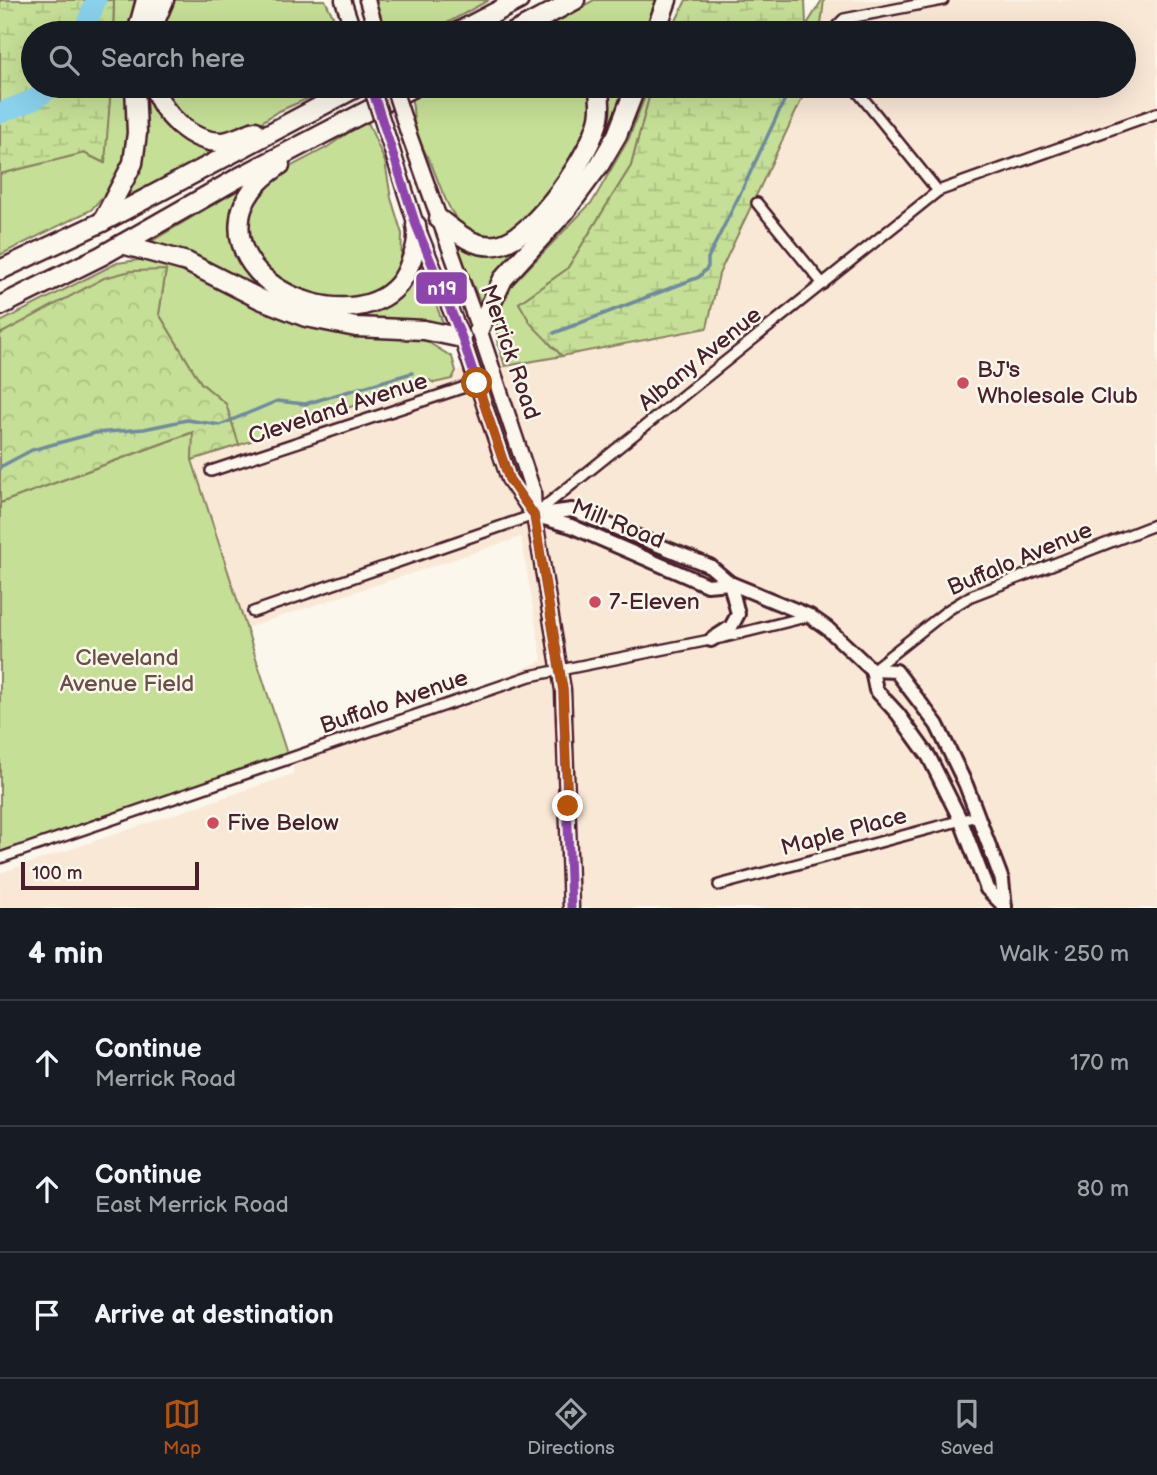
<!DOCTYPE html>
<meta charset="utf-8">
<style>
:root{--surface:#171b24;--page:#242831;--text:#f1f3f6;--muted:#9ea1a6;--line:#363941;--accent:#b45309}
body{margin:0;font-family:"Balsamiq Sans",sans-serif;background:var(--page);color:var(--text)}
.scale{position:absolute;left:21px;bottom:18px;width:178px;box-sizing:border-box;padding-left:7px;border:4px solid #4a1f2b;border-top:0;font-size:19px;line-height:24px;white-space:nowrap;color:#4a1f2b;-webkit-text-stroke:5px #fbf7ec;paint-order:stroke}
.stop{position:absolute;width:21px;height:21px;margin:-16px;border:5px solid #b45309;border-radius:50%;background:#fff}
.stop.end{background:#b45309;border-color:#fff;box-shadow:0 2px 7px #0008}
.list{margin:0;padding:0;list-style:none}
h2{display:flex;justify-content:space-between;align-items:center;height:91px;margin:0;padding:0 28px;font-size:30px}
h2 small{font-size:23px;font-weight:400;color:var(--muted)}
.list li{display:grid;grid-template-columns:46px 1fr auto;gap:21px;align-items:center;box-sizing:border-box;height:126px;padding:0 28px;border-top:2px solid var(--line)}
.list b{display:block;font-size:26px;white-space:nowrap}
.list p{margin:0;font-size:23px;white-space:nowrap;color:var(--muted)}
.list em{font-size:23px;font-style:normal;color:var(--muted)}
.icon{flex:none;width:38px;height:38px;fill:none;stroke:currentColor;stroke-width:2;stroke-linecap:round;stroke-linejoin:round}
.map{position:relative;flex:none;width:1157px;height:908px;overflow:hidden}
.search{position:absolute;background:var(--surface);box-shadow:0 7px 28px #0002;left:21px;right:21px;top:21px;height:77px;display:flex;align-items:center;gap:18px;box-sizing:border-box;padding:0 24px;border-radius:38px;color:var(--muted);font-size:26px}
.sheet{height:469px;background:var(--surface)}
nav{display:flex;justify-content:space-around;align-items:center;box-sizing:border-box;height:98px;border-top:2px solid var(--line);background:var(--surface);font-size:19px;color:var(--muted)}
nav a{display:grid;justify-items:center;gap:4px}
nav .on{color:var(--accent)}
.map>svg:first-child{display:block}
.built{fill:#fae8d7}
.green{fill:#c5df96;stroke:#887f60;stroke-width:2}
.forest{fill:url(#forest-crowns);stroke:#887f60;stroke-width:2}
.wetland{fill:url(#wetland-marsh);stroke:#887f60;stroke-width:2}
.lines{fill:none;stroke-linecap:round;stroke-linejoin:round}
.stream{stroke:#708a9f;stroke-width:3.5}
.river{stroke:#8ad1ec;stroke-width:21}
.minor-casing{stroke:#4a1f2b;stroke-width:14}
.secondary-casing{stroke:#4a1f2b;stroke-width:18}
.primary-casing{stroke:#4a1f2b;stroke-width:19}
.motorway-casing{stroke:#4a1f2b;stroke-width:23}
.minor{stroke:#fbf7ec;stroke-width:9}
.secondary{stroke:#fbf7ec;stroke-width:12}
.primary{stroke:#fbf7ec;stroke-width:14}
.motorway{stroke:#fbf7ec;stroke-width:18}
.primary-bridge-casing{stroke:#4a1f2b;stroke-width:19;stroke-linecap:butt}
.primary-bridge{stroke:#fbf7ec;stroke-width:14}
.bus-1-casing{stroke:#fbf7ec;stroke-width:14}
.bus-1{stroke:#8e44ad;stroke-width:9}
.route{stroke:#b45309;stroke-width:9}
.poi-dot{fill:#d1495b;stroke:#fbf7ec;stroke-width:2.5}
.labels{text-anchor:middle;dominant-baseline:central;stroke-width:5;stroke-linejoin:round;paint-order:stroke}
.street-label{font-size:23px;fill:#4a1f2b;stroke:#fbf7ec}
.poi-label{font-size:23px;fill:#4a1f2b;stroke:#fbf7ec;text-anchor:start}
.park-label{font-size:23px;fill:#694f46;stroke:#fbf7ec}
.line-badge{stroke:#fbf7ec;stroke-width:2.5}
.badge-label{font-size:19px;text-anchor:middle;font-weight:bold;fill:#fff}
</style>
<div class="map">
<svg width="1157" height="908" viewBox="0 0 1157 908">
<defs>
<pattern id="forest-crowns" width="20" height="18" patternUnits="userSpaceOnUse" patternTransform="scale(1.75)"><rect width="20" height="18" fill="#c5df96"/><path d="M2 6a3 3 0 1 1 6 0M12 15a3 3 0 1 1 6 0" fill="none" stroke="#abbf81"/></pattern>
<pattern id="wetland-marsh" width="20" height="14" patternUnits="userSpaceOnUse" patternTransform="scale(1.75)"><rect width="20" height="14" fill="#c5df96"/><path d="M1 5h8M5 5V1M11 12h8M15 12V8" fill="none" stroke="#abbf81"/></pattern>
</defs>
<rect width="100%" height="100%" fill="#fbf7ec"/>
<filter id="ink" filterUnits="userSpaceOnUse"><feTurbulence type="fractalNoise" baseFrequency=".0143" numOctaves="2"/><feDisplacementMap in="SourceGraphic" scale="14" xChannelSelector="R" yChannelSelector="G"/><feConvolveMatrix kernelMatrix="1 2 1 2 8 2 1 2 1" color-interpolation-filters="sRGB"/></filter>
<g filter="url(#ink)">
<path class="built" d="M824,0H1157V908H0V873L293,774V764L542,661L521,537L246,628L192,460L509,353L562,356L707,328L719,274L808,86H1124V33H820Z"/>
<g class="green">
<path d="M114,0H142L132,33H113Z"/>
<path d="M168,0H325L341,33H158Z"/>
<path d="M373,0H489L429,33H384Z"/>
<path d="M594,0H661L648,33H542L541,29Z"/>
<path d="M111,86H128L129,149L113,185L91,210L0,255V174L84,153L104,163Z"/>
<path d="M140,86H147L206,147L207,155L119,204Z"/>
<path d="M159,86H336L277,112L248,131L229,136L203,133L171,114Z"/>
<path d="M436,86H591C593,101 594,114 589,129C582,149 524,229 505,238C499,240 490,240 483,241C448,219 447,202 432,166C426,153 417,140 415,126C412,114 415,104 409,94Z"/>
<path d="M602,86H629L601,151L488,291L481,303L455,247L459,243L486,251L559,202Z"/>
<path d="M649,86H652L631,166L567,269L519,303L551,345L562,356L505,366L497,341V313L506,291L593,201L629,138Z"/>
<path d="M367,120L385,162L391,198L402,234L401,264L396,278L372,298L342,302L307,295L268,278L248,255V204L282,171L326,148Z"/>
<path d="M255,180C248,192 234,209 232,223C227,254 251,284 278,296C296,304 336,308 357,313L417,263L421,264L444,326L328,317L154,248L152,241Z"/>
<path d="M146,259C203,271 251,305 305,324C346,338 389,335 432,338L431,344L452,357L456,371L452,379L434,383L429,380L239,445L226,404L201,383L159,314L166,270L20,324L0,334V322L117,263Z"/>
<path d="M194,432L192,460L287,754L0,852V503Z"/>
</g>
<path class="forest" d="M166,270L159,314L201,383L226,404L239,445L192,460L193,432L0,503V334L104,278L131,271Z"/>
<g class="wetland">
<path d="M0,0H114L113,33H33V86H111L105,163L84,153L0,174Z"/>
<path d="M686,0H805L806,26L822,0H824L820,33H670Z"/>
<path d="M652,86H808L719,274L707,328L562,356L531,324L519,303L567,269L631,166Z"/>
</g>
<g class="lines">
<g class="stream">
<path d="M804,33L805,27"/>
<path d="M554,333L699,277L708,267V258L742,190L791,86"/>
<path d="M0,467L32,450L95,433L144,429L187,420L220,425L277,401L305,404L412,373"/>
</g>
<g class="river">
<path d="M83,33L96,0"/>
<path d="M0,113L35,99L53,86"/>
</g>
<g class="minor-casing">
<g id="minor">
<path d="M836,33L837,26L844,19L943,0"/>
<path d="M853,86L938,191"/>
<path d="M757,203L823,284"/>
<path d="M211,471L477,383"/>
<path d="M253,612L534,515L938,191L1157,113"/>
<path d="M872,670L948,610L971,596L1157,524"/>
<path d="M0,858L530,676L725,637L810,616"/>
<path d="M719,885L977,816"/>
</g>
</g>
<g class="secondary-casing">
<g id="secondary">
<path d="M534,515L572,510L710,566L730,583L810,616L827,628L872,670L876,690L898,714L929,757L961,821L987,889L1005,907"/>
<path d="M537,516L571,526L707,585L730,583"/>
<path d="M711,640L731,627L738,614L730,583"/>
<path d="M872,670L896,671L937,725L966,785L1002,880L1005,908"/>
</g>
</g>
<g class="primary-casing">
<g id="primary">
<path d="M343,0L354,33"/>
<path d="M367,0L377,33"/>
<path d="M408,132L479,329L533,491L534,515L563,690L571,908"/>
<path d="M388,138L416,225L462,338L509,479L533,514"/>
</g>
</g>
<g class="motorway-casing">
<g id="motorway">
<path d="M137,33L146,0"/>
<path d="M154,33L156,19L164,0"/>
<path d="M456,33L519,0"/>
<path d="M513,33L575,0"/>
<path d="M655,33L667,0"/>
<path d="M154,86C162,114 191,143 223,142C233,141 245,134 255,131"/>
<path d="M280,165C273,170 265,175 259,182C250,191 241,206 240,219C229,300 381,345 409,266C415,251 419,241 416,225"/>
<path d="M439,219C458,233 476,251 501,244C536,235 592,152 599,118C601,107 600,96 598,86"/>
<path d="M102,222L133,163L137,133L135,86"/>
<path d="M122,244L187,262L260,299L306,317L356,327L424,330L462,338"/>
<path d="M0,270L102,222L359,86"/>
<path d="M0,306L101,256L238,178L415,86"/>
<path d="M479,329L503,279L566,210L600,164L617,135L636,86"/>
</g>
</g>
<use href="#minor" class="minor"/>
<use href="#secondary" class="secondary"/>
<use href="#primary" class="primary"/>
<use href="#motorway" class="motorway"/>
<g class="primary-bridge-casing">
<g id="primary-bridge">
<path d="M371,86L388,138"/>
<path d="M393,86L408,132"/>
</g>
</g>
<use href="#primary-bridge" class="primary-bridge"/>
<g class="bus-1-casing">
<path id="bus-1" d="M371,86L416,225L462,338L509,479L534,515L563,690L571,908"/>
</g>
<use href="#bus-1" class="bus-1"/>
</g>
</g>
<g class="lines" filter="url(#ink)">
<path class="route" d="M477,383L509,479L534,515L563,690L568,806"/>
</g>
<g class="poi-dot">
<circle cx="963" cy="383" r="7"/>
<circle cx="595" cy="602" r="7"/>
<circle cx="213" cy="823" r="7"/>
</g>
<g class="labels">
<g class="street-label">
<text transform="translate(510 352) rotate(71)">Merrick Road</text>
<text transform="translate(700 359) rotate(-39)">Albany Avenue</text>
<text transform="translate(338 409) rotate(-18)">Cleveland Avenue</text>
<text transform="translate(618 524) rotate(22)">Mill Road</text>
<text transform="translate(1020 559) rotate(-23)">Buffalo Avenue</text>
<text transform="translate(394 702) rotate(-19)">Buffalo Avenue</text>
<text transform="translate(844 832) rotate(-15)">Maple Place</text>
</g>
<g class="poi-label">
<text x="977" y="370">BJ's<tspan x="977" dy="26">Wholesale Club</tspan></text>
<text x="609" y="602">7-Eleven</text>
<text x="227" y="823">Five Below</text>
</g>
<g class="park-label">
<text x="127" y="658">Cleveland<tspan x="127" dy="26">Avenue Field</tspan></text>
</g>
</g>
<rect class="line-badge" x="415" y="271" width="53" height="34" rx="7" fill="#8e44ad"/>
<g class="badge-label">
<text x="442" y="295">n19</text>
</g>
</svg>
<div class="scale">100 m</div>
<div class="stop" style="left:477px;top:383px"></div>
<div class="stop end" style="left:568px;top:806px"></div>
<div class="search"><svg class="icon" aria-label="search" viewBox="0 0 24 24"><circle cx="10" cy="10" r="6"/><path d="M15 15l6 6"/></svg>Search here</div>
</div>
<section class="sheet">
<h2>4 min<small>Walk · 250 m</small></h2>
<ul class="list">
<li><svg class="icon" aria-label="ahead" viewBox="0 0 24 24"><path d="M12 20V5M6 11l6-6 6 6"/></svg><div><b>Continue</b><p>Merrick Road</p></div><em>170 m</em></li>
<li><svg class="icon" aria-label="ahead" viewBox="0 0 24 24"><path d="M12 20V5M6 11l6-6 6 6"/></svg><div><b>Continue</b><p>East Merrick Road</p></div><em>80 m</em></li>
<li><svg class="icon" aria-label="arrive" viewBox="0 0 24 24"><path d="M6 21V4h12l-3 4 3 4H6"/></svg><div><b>Arrive at destination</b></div></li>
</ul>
</section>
<nav>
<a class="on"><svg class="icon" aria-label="map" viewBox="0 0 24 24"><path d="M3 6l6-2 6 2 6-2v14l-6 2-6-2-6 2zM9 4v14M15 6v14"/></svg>Map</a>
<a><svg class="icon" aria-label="directions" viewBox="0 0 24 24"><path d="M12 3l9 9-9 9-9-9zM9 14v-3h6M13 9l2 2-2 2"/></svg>Directions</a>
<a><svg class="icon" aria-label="saved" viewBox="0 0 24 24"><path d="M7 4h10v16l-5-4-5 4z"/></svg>Saved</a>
</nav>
